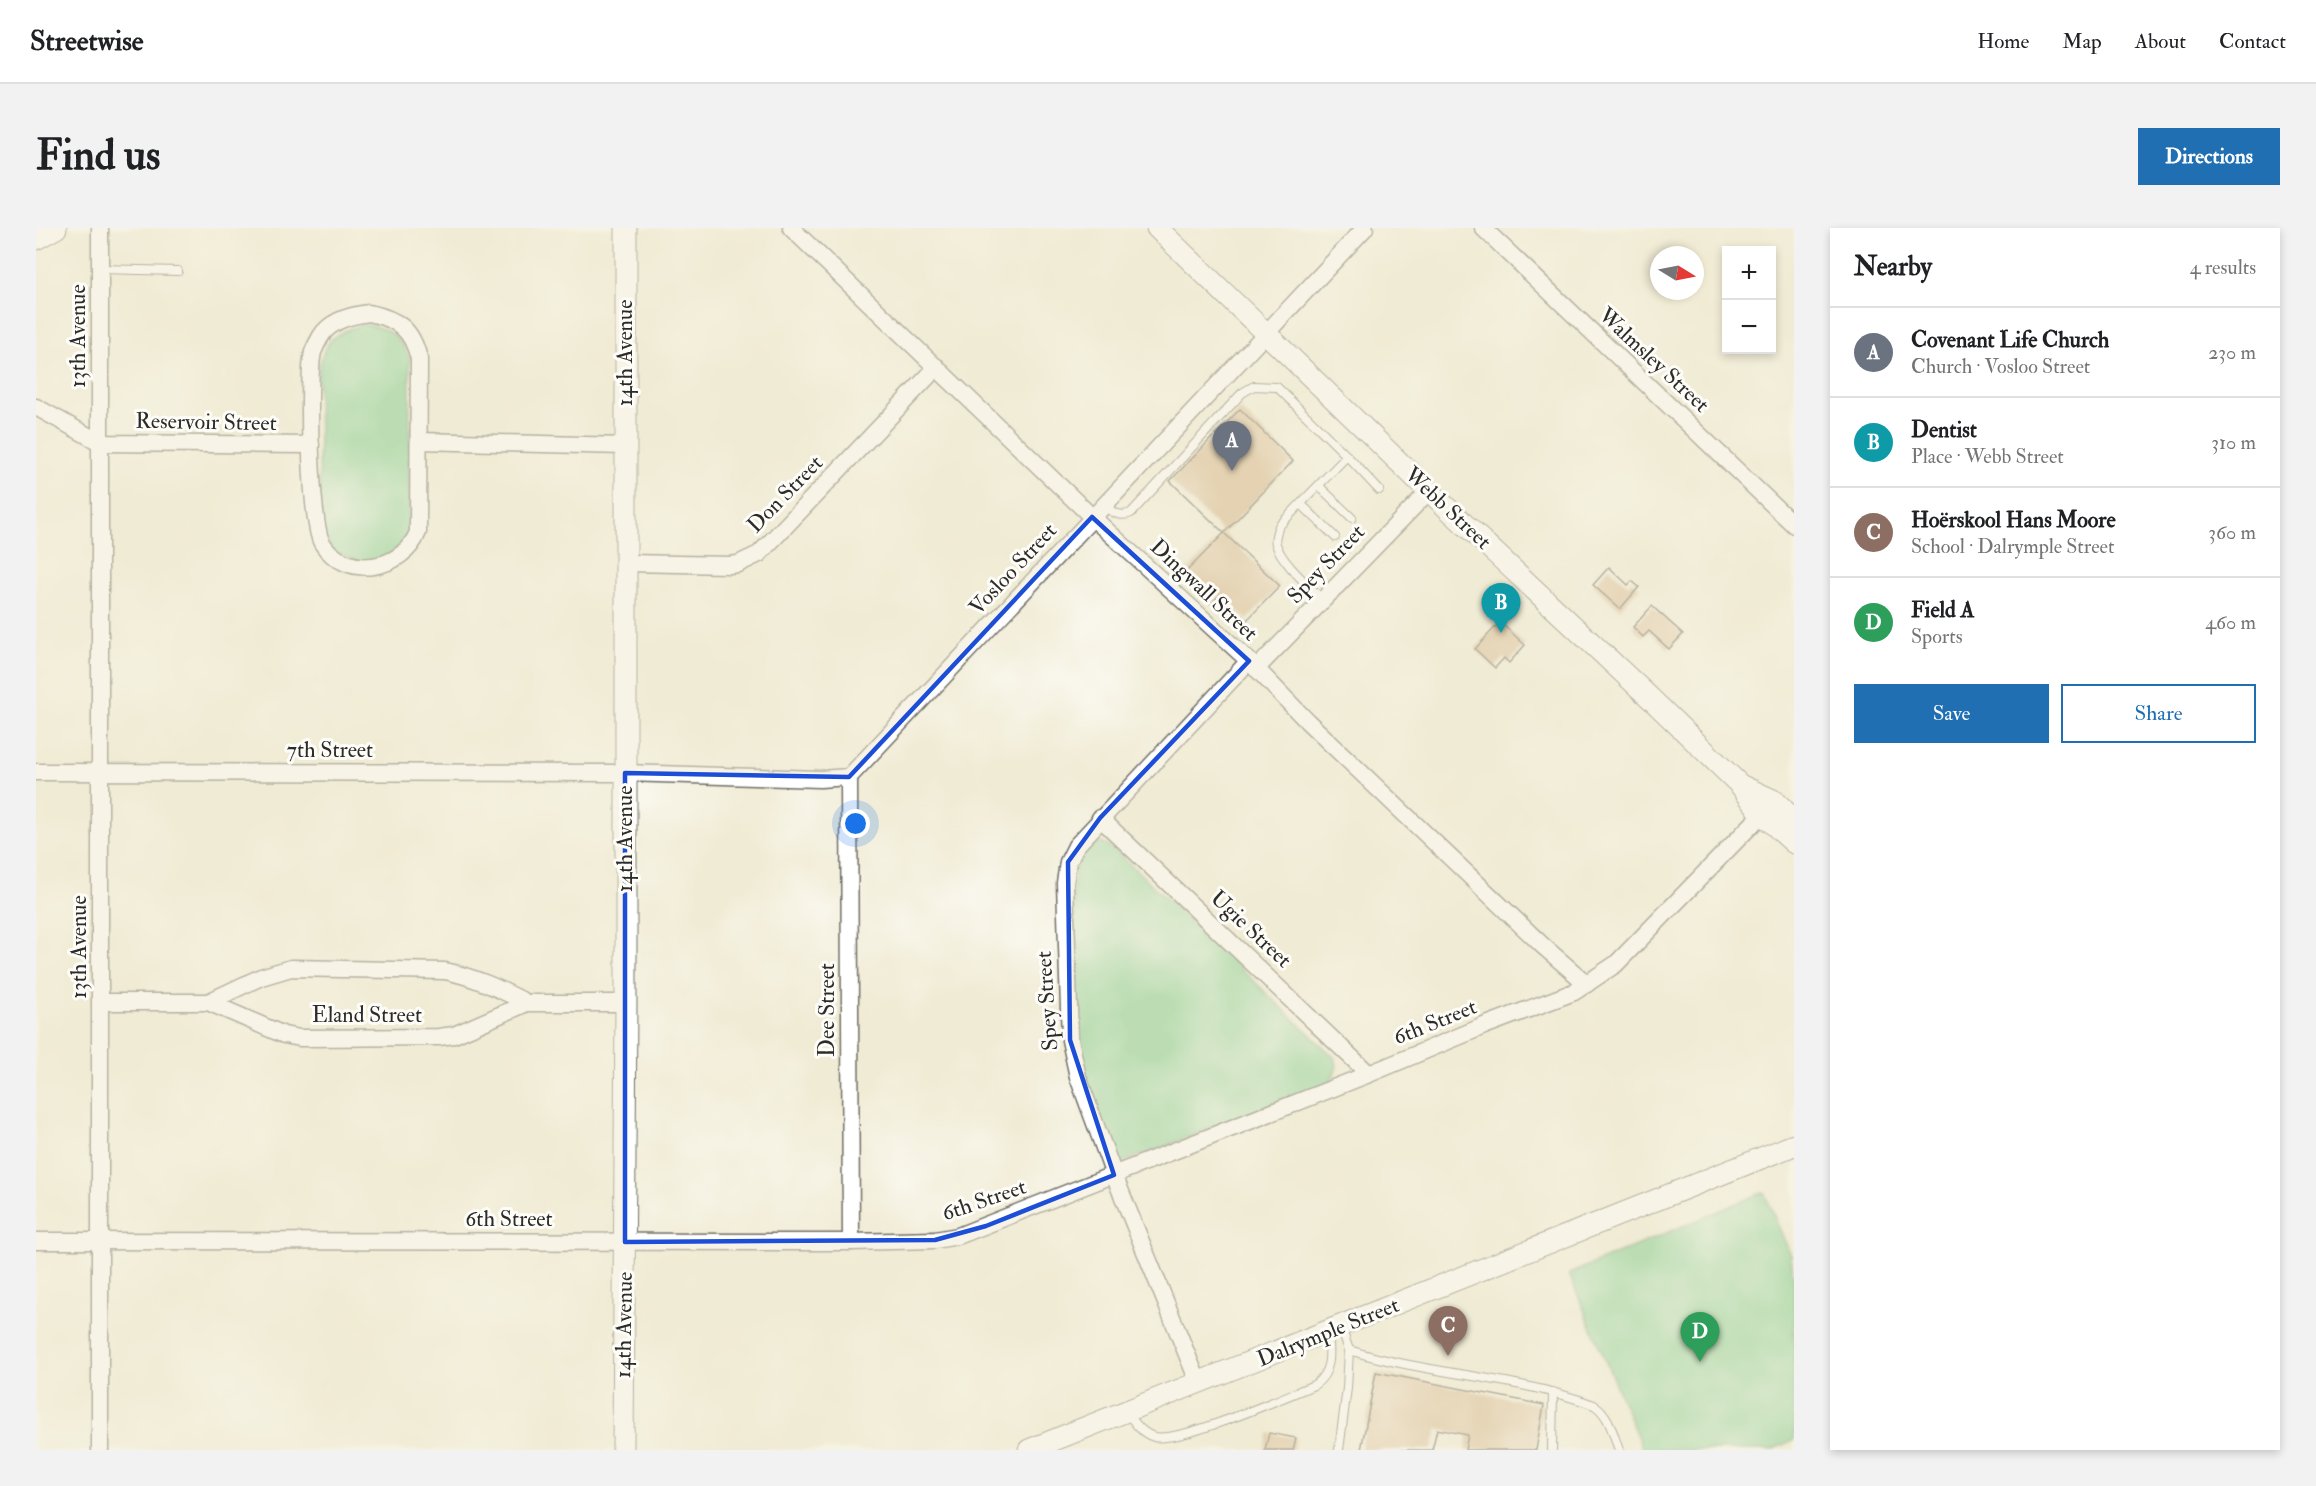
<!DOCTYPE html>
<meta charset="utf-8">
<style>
:root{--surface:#fff;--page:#f2f2f2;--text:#202124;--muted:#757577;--line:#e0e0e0;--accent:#1f6fb2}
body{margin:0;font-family:"IM FELL Double Pica",serif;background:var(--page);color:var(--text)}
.controls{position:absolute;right:18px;top:18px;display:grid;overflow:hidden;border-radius:0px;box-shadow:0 3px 9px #0003}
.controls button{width:54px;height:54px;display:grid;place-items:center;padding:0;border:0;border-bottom:2px solid var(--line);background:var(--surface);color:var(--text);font:30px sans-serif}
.compass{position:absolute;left:1614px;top:18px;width:54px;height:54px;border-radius:50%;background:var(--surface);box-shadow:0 3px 9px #0003;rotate:100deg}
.you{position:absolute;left:820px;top:596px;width:21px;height:21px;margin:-15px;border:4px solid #fff;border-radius:50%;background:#1a73e8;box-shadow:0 0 0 9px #1a73e833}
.badge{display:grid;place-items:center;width:39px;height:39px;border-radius:50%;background:var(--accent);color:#fff;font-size:20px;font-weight:700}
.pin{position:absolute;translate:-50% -50px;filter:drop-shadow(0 2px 3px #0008)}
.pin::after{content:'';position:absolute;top:32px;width:21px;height:18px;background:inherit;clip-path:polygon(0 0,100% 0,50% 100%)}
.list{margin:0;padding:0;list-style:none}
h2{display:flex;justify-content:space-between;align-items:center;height:78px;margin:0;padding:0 24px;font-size:26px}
h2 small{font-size:20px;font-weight:400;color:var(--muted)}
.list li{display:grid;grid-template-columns:39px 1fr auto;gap:18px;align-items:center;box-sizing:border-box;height:90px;padding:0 24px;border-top:2px solid var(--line)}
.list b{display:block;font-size:22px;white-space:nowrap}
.list p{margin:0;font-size:20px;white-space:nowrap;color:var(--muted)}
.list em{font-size:20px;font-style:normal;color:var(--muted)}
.actions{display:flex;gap:12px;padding:18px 24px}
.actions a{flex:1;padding:14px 0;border:2px solid var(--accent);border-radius:0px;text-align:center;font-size:21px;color:var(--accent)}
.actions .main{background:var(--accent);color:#fff}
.map{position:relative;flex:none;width:1758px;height:1222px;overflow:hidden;border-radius:0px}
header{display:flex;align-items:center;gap:36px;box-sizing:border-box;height:84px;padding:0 30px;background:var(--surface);border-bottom:2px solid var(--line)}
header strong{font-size:28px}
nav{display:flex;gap:33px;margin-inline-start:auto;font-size:21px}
.intro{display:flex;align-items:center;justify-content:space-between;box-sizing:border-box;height:144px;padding:0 36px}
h1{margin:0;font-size:42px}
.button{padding:15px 27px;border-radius:0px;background:var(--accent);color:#fff;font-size:21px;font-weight:700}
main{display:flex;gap:36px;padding:0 36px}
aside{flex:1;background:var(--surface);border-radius:0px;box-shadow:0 3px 9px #0003}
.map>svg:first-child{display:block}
.green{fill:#7dcd8e;stroke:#547c5c;stroke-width:1.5}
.building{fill:#d6b48a}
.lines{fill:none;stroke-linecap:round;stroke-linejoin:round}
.service-casing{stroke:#706e66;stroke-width:10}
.minor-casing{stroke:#706e66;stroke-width:19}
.tertiary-casing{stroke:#706e66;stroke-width:23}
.service{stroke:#fff;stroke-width:8}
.minor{stroke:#fff;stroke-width:16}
.tertiary{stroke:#fff;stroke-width:21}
.marked{fill:none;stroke:#1d4ed8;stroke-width:4.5;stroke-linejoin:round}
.labels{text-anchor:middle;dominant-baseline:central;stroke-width:6;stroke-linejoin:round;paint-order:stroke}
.street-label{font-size:22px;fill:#2b2b2b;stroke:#fdfcf7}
</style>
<header>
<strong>Streetwise</strong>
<nav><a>Home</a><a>Map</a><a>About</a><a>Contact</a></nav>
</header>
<div class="intro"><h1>Find us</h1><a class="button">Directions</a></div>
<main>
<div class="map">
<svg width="1758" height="1222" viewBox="0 0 1758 1222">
<rect width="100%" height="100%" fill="#fdfcf7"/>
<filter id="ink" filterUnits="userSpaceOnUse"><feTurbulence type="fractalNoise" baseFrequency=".0167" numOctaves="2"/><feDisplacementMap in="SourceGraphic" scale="12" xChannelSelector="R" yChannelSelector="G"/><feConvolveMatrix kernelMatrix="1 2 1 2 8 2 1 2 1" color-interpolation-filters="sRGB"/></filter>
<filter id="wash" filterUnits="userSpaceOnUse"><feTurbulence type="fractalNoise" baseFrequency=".008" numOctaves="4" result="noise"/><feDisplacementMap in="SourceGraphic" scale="24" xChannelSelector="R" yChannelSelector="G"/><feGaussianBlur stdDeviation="1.35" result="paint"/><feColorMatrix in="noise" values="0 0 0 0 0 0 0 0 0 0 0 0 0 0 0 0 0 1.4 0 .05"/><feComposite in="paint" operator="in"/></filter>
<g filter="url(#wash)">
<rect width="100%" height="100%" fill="#f0ebd4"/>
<g class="green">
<path d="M327,96C352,99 364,108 374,131L373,302C363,328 352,327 328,335L295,322L284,290L282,146C288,113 295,106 327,96Z"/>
<path d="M1066,615L1078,621L1298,829L1301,838L1295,855L1085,935L1078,931L1042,829L1037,660L1040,631L1054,616Z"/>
<path d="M1728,964L1755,1028L1758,1057V1212L1735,1222H1607L1533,1046Z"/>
</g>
<g id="blocks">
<g class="building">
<path d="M1204,181L1257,233L1188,305L1134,253Z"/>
<path d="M1188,305L1244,358L1211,392L1184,366L1175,376L1146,348Z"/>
<path d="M1573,339L1592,357L1596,353L1603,359L1584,381L1557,357Z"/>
<path d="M1616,378L1647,406L1633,421L1613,403L1607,409L1597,399Z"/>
<path d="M1464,394L1489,417L1473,435L1468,430L1459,440L1439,421Z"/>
<path d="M1340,1144L1508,1177L1500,1222H1429L1432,1207L1401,1201L1396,1222H1325Z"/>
<path d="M1233,1205L1260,1210L1257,1222H1229Z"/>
</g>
</g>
</g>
<g filter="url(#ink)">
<use href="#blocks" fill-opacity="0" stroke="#706e66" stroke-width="1.5"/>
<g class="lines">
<g class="service-casing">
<g id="service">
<path d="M64,41L142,43"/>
<path d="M1311,228L1343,262"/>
<path d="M1283,258L1316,290"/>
<path d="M1265,276L1299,309"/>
<path d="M1068,277C1076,284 1084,290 1095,285L1206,165L1218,158L1241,159L1311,228L1243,298C1241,303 1238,310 1240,316C1245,334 1274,359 1287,372"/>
<path d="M1313,1122C1393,1147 1479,1148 1558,1177C1573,1186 1577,1206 1583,1222"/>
<path d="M1091,1184C1099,1195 1105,1205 1118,1209C1145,1215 1248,1169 1278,1157C1297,1145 1294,1123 1292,1104"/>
<path d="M1303,1222L1311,1160L1313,1122L1305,1099"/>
<path d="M1516,1222L1517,1164"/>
</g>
</g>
<g class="minor-casing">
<g id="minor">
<path d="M755,0L1056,289L1213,433L1271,493L1507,718L1551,756"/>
<path d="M1447,0L1758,297"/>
<path d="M333,85C362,91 376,101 383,131L382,304C367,343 309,352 286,315C274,295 271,149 277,124C279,119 282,113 285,108C295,92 316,87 333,85Z"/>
<path d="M0,179L65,215L275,217"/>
<path d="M383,213L589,218"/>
<path d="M591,335L693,337L702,336L723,326L901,139"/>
<path d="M1220,441L1393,263"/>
<path d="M0,544L589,545L784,551L813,549L1329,0"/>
<path d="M813,549L815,1014"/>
<path d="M1064,590L1333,846"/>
<path d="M65,774H172L248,807L264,810L403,809L418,807L491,775H590"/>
<path d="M172,774L225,749L255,740L409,743C439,749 464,761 491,775"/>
<path d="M0,1013L815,1014L899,1012L922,1008L1333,846L1448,798L1538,764L1580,736L1734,578"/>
<path d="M1163,1156L1078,947L1042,849L1034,812L1029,655L1032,634L1040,618L1213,433"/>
<path d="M64,1222V0"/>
</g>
</g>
<g class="tertiary-casing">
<g id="tertiary">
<path d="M1121,0L1393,263L1612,468L1705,558L1726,586L1758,615"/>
<path d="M0,11L20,0"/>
<path d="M1706,558L1739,573L1758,592"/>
<path d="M587,1222L590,775V0"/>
<path d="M993,1222L1758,917"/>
</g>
</g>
<use href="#service" class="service"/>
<use href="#minor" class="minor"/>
<use href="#tertiary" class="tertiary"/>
</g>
</g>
<path d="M0 0H1758V1222H0ZM1056,289L1213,433L1064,590L1032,634L1034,812L1078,947L950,998L899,1012L589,1014V545L813,549Z" fill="#f0ebd4" fill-opacity=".55" fill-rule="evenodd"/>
<path class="marked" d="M1056,289L1213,433L1064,590L1032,634L1034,812L1078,947L950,998L899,1012L589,1014V545L813,549Z"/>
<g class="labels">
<g class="street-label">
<text transform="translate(42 108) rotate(-90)">13th Avenue</text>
<text transform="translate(589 125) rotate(-90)">14th Avenue</text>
<text transform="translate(1618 132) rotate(43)">Walmsley Street</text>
<text transform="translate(170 194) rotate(1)">Reservoir Street</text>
<text transform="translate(749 266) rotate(-46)">Don Street</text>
<text transform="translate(1412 280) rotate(43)">Webb Street</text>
<text transform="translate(1290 336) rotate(-46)">Spey Street</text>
<text transform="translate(977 341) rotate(-47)">Vosloo Street</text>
<text transform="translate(1168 362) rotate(43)">Dingwall Street</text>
<text x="294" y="522">7th Street</text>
<text transform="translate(589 611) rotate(-90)">14th Avenue</text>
<text transform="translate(1215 701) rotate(43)">Ugie Street</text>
<text transform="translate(43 719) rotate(-90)">13th Avenue</text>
<text transform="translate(1011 773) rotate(-94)">Spey Street</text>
<text transform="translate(791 782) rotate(-90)">Dee Street</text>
<text x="331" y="787">Eland Street</text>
<text transform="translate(1399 794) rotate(-22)">6th Street</text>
<text transform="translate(948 972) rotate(-19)">6th Street</text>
<text x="473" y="991">6th Street</text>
<text transform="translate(588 1097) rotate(-89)">14th Avenue</text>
<text transform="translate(1292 1104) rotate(-22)">Dalrymple Street</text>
</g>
</g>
</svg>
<div class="controls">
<button>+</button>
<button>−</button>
</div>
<svg class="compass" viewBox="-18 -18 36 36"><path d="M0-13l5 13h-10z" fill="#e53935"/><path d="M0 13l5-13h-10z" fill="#757577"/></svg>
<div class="you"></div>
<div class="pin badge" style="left:1196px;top:243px;background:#6b7280">A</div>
<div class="pin badge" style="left:1465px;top:405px;background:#0f9aa8">B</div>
<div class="pin badge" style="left:1412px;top:1128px;background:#8d6e63">C</div>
<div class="pin badge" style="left:1664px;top:1134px;background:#2e9e5b">D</div>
</div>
<aside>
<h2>Nearby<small>4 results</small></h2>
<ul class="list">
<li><span class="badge" style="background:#6b7280">A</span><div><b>Covenant Life Church</b><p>Church · Vosloo Street</p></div><em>230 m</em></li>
<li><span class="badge" style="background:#0f9aa8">B</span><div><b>Dentist</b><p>Place · Webb Street</p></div><em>310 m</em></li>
<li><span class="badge" style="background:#8d6e63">C</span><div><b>Hoërskool Hans Moore</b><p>School · Dalrymple Street</p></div><em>360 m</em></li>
<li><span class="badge" style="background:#2e9e5b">D</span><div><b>Field A</b><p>Sports</p></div><em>460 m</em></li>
</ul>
<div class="actions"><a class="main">Save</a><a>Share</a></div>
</aside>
</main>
